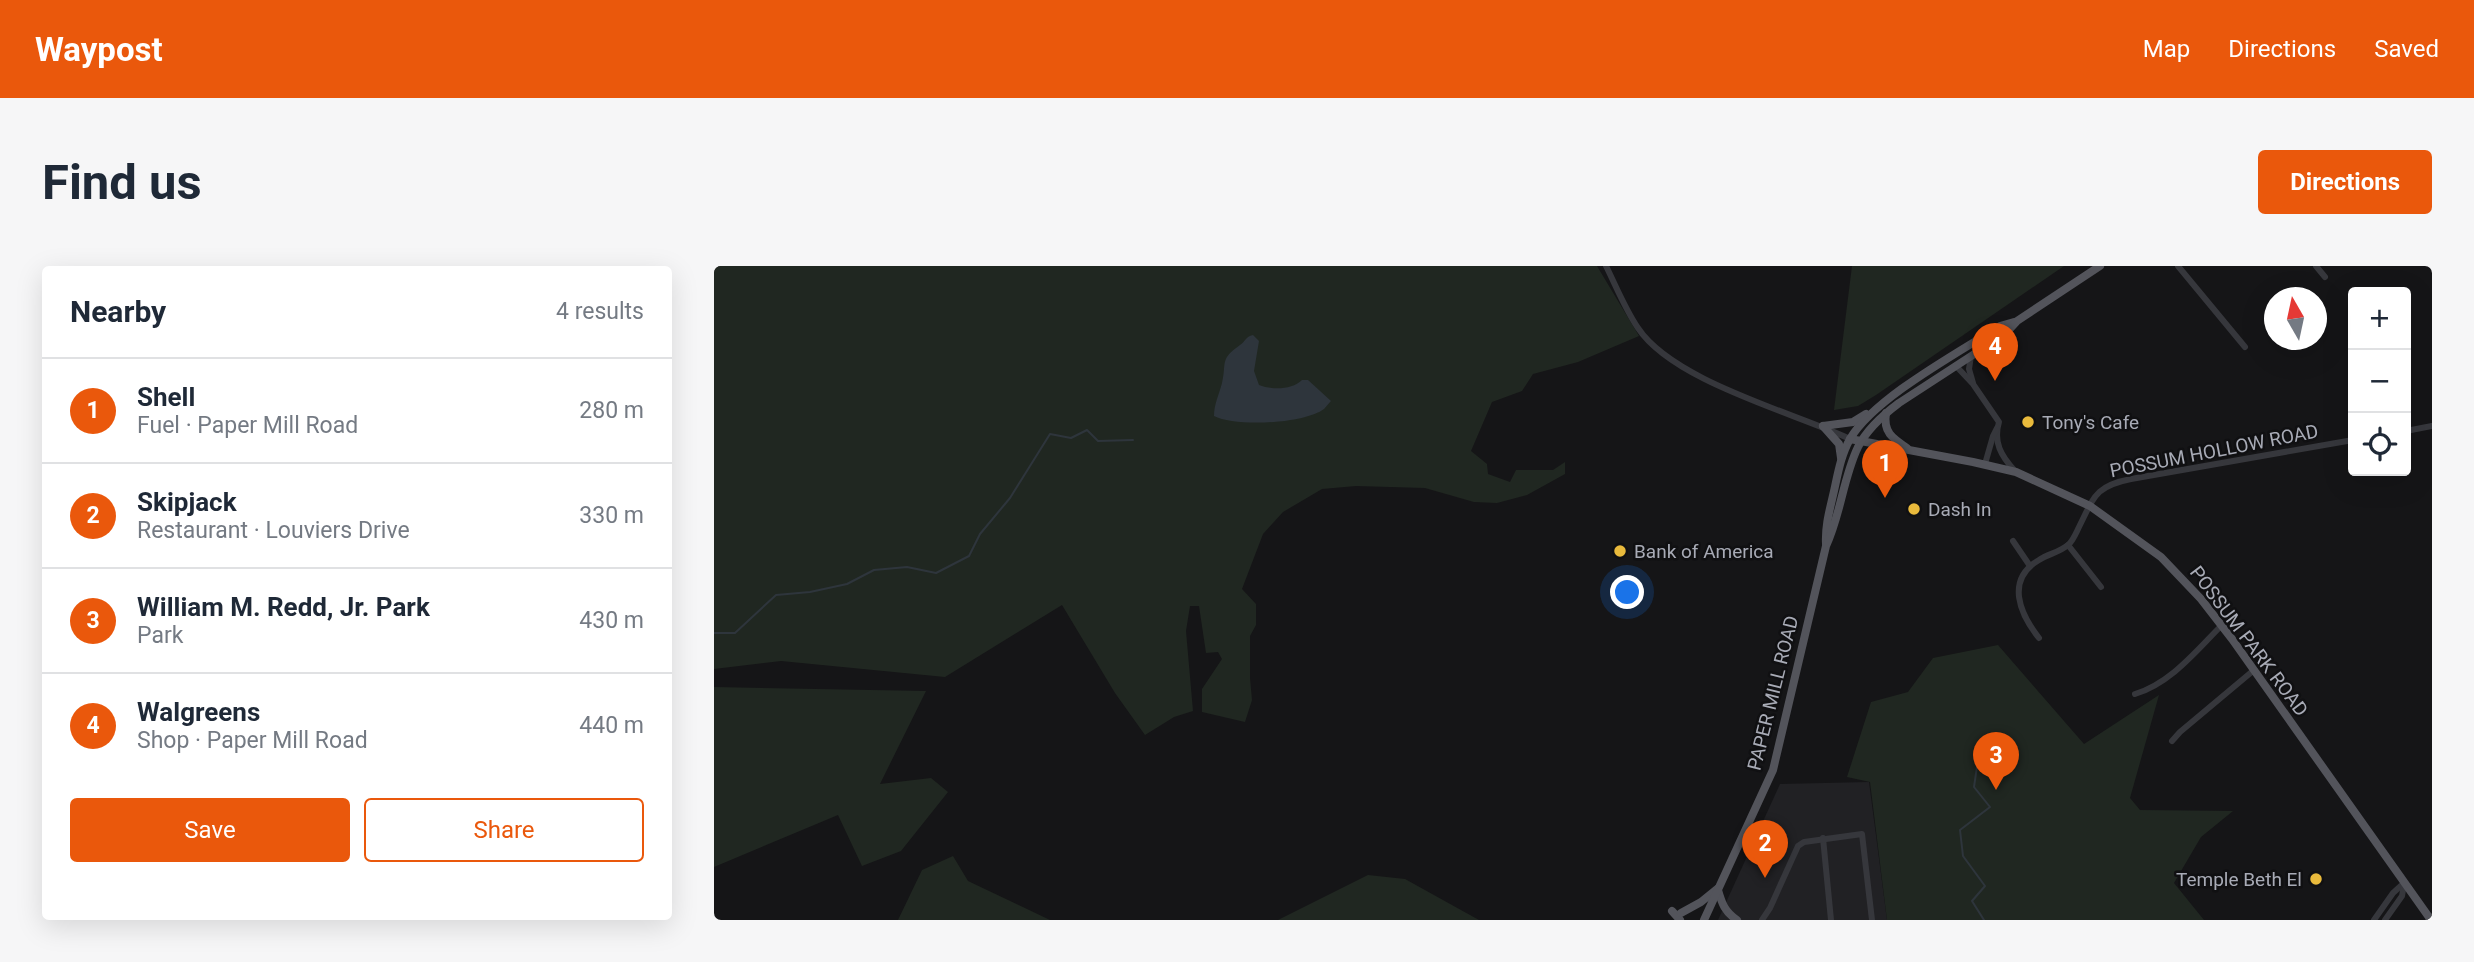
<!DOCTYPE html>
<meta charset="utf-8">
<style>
:root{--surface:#fff;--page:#f6f6f7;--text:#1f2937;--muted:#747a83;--line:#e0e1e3;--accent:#ea580c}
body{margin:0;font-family:Roboto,sans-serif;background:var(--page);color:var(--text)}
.controls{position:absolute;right:21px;top:21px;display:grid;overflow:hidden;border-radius:7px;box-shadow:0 7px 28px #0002}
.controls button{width:63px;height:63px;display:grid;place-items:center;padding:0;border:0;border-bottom:2px solid var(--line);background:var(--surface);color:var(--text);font:35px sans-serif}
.compass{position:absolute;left:1550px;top:21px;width:63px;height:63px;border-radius:50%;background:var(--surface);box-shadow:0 7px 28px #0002;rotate:351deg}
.you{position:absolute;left:914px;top:327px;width:24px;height:24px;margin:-18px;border:5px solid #fff;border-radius:50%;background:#1a73e8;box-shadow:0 0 0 10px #1a73e833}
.badge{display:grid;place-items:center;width:46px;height:46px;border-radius:50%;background:var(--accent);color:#fff;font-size:23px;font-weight:700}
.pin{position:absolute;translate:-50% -58px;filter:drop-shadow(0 2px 4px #0008)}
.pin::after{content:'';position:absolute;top:37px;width:24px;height:21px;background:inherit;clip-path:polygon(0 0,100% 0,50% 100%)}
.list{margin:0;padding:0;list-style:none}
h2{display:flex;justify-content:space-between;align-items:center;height:91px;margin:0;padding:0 28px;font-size:30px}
h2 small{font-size:23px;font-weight:400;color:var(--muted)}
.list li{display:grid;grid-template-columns:46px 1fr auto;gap:21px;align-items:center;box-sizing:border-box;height:105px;padding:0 28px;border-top:2px solid var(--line)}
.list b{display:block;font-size:26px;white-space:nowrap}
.list p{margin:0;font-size:23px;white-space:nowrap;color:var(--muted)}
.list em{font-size:23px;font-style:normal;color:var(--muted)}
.actions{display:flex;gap:14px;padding:21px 28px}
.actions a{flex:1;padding:16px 0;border:2px solid var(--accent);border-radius:7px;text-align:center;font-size:24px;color:var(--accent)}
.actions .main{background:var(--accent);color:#fff}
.icon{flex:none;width:38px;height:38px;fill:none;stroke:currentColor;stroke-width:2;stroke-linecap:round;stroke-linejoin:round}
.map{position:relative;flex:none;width:1718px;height:654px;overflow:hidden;border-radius:7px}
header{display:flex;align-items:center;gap:42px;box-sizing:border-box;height:98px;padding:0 35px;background:var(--accent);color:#fff}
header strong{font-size:33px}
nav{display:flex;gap:38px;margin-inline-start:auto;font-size:24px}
.intro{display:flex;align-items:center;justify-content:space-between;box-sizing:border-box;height:168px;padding:0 42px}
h1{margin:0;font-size:49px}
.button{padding:18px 32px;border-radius:7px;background:var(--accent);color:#fff;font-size:24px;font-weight:700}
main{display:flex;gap:42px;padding:0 42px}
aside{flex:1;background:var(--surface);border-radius:7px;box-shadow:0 7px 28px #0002}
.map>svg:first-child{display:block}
.built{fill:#212124}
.green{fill:#202721}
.water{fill:#2e353c}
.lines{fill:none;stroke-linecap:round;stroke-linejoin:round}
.stream{stroke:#2e353c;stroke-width:2}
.minor{stroke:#36373c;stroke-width:6}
.major{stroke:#53545b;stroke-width:8}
.poi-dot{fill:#e9ba3c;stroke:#101012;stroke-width:2.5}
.labels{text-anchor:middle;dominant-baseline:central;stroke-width:5;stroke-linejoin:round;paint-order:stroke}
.poi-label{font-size:19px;fill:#a8abb6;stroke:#101012;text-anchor:start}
.street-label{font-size:19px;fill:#a8abb6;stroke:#101012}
</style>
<header>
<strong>Waypost</strong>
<nav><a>Map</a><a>Directions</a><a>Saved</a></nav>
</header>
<div class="intro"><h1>Find us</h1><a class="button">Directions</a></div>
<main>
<aside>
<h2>Nearby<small>4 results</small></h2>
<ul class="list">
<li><span class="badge">1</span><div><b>Shell</b><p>Fuel · Paper Mill Road</p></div><em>280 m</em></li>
<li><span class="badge">2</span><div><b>Skipjack</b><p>Restaurant · Louviers Drive</p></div><em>330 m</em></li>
<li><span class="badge">3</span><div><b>William M. Redd, Jr. Park</b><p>Park</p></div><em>430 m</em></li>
<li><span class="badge">4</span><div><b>Walgreens</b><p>Shop · Paper Mill Road</p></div><em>440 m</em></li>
</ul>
<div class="actions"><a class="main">Save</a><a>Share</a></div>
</aside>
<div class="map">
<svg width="1718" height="654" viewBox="0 0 1718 654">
<rect width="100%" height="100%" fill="#151517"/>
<path class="built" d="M1155,516L1173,654H1004L1066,518Z"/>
<g class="green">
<path d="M0,0H883L925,70L864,96L819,108L808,125L778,136L757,185L773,198L774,208L796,216L802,204H839L851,196V208L813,229L783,237L760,236L711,222L642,220L608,223L569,246L549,268L528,323L542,338V359L536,370V412L538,434L531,456L488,446V423L508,393L504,386L492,387L485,340H476L472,365L479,445L460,451L431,469L401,427L348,339L231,411L67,395L0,403Z"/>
<path d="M1138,0H1350L1162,129L1144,140L1120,144Z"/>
<path d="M1284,379L1370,478L1445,429L1416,532L1426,544L1519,545L1487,571L1460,617L1490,654H1173L1156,516L1133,511L1157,436L1194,426L1219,392Z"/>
<path d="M0,421L212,425L166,518L217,512L234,526L187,585L148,600L124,549L0,601Z"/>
<path d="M239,590L254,615L336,654H184L208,604Z"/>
<path d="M654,609L691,613L765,654H564Z"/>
</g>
<path class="water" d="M539,69L545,75L540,105L545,119C558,124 578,124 588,114H594L617,135C617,135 610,143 610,143C590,158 521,161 500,150C500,138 505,129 508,117C513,96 505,94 526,79C532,75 531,71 539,69Z"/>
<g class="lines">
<g class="stream">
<path d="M0,367H21L62,329L96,326L133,318L160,304L193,301L222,307L255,290L266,268L296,232L336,168L357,172L373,164L384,175L419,174"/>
<path d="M1265,487L1260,521L1276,541L1246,564L1249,590L1271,620L1258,635L1270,654"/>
</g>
<g class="minor">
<path d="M892,0C902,20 911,43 924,62C959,115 1078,146 1136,173"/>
<path d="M1464,0L1531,81"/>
<path d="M1602,0L1611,11"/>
<path d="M1257,90L1255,103L1259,117"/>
<path d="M1242,100L1259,118L1285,156C1279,176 1287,190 1301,205"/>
<path d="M1692,165L1718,160"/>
<path d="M1271,198L1279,170L1283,162"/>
<path d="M1299,275L1316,300"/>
<path d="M1354,279L1387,321"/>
<path d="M1325,372C1306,348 1291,314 1325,294C1334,288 1346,286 1354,279C1359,275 1362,267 1365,261C1380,231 1381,220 1417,213L1639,174"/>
<path d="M1421,428C1457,417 1482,385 1507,360"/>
<path d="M1458,475L1466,466L1540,404"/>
<path d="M1109,572L1117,654"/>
<path d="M1048,654L1056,642L1084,580L1090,576L1148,568L1158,654"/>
<path d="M1660,654L1679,627L1690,617"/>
<path d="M1671,654L1688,630L1690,619"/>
</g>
<g class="major">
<path d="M1172,147C1169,166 1178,172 1193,182"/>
<path d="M1109,160L1139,156L1152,148"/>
<path d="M1109,160L1125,178L1127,192"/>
<path d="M1136,173L1259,196L1302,206L1376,240L1447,291L1487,333L1518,373L1717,654"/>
<path d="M1112,278C1111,259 1116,243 1120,225C1124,207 1127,189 1136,173C1160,132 1244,87 1286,60L1300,56"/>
<path d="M1004,624C1008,638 1011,646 1023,654"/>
<path d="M958,645L966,654"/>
<path d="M967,647L987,636L1003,623"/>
<path d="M990,654L1059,504L1112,280C1127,248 1129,212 1144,181C1153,163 1169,149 1185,137L1291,68L1303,55L1386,0"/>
</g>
</g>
<g class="poi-dot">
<circle cx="1314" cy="156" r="7"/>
<circle cx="1200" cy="243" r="7"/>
<circle cx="906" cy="285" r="7"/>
<circle cx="1602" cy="613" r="7"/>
</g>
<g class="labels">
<g class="poi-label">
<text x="1328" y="156">Tony's Cafe</text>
<text x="1214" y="243">Dash In</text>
<text x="920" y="285">Bank of America</text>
<text x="1588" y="613" text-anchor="end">Temple Beth El</text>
</g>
<g class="street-label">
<text transform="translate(1500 185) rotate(-11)">POSSUM HOLLOW ROAD</text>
<text transform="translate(1535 375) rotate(53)">POSSUM PARK ROAD</text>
<text transform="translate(1059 427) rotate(-76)">PAPER MILL ROAD</text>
</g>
</g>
</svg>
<div class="controls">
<button>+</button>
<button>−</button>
<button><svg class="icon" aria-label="locate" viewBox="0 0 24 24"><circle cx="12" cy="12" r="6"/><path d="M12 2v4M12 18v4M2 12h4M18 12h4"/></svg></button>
</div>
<svg class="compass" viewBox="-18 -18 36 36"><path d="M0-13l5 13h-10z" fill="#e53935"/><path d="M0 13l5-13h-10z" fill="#747a83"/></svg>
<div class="you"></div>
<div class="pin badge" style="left:1171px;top:232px">1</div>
<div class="pin badge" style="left:1051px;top:612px">2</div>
<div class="pin badge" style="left:1282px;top:524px">3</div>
<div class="pin badge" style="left:1281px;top:115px">4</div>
</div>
</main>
